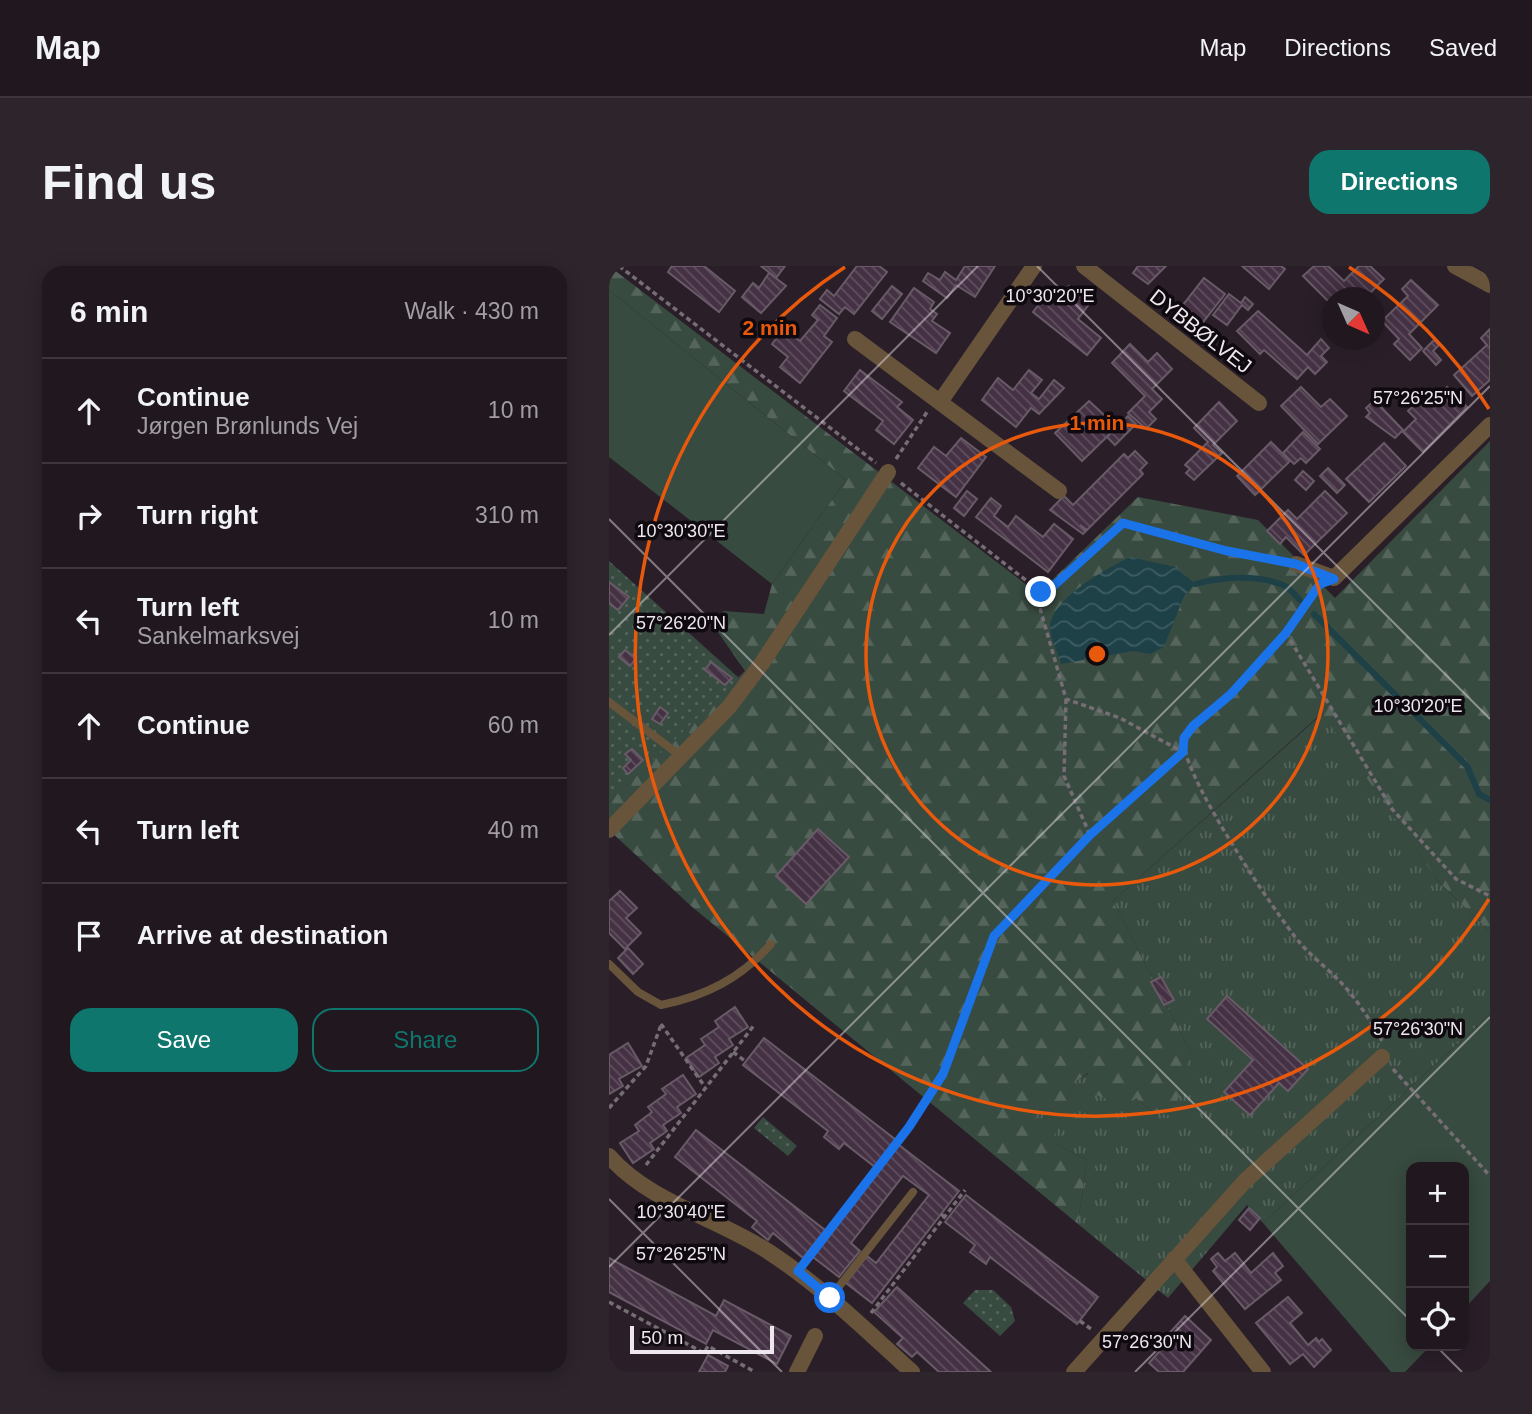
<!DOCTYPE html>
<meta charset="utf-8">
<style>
:root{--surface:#20171f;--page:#2d242c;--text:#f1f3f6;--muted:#a29fa4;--line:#3d363d;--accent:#0f766e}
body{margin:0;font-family:Arial,sans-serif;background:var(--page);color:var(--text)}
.controls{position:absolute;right:21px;bottom:21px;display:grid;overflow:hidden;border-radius:14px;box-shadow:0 4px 18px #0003}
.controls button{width:63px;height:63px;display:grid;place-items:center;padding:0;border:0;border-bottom:2px solid var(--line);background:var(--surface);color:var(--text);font:35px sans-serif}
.compass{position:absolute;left:713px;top:21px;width:63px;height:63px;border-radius:50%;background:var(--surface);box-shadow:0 4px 18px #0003;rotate:135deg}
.scale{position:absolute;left:21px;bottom:18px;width:144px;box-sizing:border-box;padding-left:7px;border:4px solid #efe7ee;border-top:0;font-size:19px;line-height:24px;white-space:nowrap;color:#efe7ee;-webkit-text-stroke:5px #0f0a0f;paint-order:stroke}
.stop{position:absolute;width:21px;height:21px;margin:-16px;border:5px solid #1a73e8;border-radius:50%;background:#fff}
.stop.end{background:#1a73e8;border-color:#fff;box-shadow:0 2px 7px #0008}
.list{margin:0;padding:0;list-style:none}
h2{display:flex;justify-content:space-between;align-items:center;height:91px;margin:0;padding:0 28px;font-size:30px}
h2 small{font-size:23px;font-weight:400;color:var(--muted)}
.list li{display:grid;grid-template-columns:46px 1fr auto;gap:21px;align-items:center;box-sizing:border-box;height:105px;padding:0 28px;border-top:2px solid var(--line)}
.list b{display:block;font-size:26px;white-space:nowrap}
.list p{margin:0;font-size:23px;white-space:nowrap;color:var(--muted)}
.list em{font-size:23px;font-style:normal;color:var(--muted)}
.actions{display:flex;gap:14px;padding:21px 28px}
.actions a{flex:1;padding:16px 0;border:2px solid var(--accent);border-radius:21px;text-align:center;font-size:24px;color:var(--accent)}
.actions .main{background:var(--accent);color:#fff}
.icon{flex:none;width:38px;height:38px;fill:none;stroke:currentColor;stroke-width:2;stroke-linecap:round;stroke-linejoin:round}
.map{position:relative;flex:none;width:881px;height:1106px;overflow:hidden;border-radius:21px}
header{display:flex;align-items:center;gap:42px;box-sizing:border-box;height:98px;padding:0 35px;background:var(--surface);border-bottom:2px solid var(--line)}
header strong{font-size:33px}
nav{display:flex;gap:38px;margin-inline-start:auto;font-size:24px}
.intro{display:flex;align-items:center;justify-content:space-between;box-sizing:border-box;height:168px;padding:0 42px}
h1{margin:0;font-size:49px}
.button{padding:18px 32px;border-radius:21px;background:var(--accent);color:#fff;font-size:24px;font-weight:700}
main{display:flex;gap:42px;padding:0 42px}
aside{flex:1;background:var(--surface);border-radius:21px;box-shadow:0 4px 18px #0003}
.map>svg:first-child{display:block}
.grass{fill:url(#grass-tufts)}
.forest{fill:url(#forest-firs)}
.park{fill:url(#park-dots)}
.pitch{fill:#384b40}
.water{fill:url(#water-waves)}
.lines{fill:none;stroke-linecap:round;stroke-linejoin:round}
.stream{stroke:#1d4147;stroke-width:6}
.building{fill:url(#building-back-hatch);stroke:#685b67;stroke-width:2}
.path{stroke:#766d75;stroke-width:3.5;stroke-dasharray:5 3.5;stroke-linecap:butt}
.service{stroke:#68543b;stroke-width:8}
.minor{stroke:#68543b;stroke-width:16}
.route{stroke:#1a73e8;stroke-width:9}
.ticks{fill:none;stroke:#efe7ee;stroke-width:2;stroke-opacity:0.45}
.ring{fill:none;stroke:#e8590c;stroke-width:3.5}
.labels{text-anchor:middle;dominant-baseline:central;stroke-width:7;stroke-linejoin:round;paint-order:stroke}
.street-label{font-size:21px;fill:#efe7ee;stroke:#0f0a0f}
.ticks-label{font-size:18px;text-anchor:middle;fill:#efe7ee;stroke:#0f0a0f;stroke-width:7;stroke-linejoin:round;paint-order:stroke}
.centre{fill:#e8590c;stroke:#0f0a0f;stroke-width:3.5}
.ring-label{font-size:21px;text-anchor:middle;font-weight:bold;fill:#e8590c;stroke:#0f0a0f;stroke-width:7;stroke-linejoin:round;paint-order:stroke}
</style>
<header>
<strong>Map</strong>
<nav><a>Map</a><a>Directions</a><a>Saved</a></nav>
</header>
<div class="intro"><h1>Find us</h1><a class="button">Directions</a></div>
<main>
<aside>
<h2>6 min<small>Walk · 430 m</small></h2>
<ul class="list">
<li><svg class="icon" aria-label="ahead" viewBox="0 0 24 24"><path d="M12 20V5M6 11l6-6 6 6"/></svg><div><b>Continue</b><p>Jørgen Brønlunds Vej</p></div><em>10 m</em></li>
<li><svg class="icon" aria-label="right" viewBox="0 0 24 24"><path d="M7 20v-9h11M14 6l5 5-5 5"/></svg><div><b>Turn right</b></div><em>310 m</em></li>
<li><svg class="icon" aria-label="left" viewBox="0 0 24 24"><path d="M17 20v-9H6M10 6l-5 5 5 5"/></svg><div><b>Turn left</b><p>Sankelmarksvej</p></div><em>10 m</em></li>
<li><svg class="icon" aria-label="ahead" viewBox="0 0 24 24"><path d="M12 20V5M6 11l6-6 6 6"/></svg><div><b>Continue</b></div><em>60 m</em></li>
<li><svg class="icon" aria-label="left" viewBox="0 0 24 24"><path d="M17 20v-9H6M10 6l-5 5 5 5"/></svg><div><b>Turn left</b></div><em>40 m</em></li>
<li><svg class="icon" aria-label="arrive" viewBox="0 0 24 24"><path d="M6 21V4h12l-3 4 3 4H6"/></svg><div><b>Arrive at destination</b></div></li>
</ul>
<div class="actions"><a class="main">Save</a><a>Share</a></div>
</aside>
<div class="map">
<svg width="881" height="1106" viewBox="0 0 881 1106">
<defs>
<pattern id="grass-tufts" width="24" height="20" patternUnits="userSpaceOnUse" patternTransform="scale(1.75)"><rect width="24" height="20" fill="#384b40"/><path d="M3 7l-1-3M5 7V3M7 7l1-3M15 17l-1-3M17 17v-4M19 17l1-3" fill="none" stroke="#55655c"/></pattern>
<pattern id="forest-firs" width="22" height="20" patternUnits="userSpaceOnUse" patternTransform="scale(1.75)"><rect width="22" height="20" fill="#384b40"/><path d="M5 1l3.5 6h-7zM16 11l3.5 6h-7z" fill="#55655c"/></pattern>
<pattern id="park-dots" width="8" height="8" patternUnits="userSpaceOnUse" patternTransform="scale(1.75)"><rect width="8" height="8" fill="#384b40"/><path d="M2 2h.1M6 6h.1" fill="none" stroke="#55655c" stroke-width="1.8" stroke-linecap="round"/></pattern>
<pattern id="water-waves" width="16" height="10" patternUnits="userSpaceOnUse" patternTransform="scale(1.75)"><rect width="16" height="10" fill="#1d4147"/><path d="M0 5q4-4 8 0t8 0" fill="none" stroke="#3e5c62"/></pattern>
<pattern id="building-back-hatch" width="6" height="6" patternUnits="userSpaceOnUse" patternTransform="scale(1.75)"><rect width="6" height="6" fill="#453144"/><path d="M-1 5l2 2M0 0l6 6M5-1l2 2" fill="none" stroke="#604f5f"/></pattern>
</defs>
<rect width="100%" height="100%" fill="#2a1f29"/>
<path class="grass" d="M714,447L828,614L881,666V748L654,957L638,939L559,1032L469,958L478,894L448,879L427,852L431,842L454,846L466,816L480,807L527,832L543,846L582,787L504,635Z"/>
<path class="forest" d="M0,0L419,320L428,314H443L529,231L649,254L726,332L881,175V666L828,614L713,447L504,635L582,787L564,850L543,846L527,832L517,841L485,828L479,807L466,816L454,847L431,842L427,852L446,860L448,879L478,894L469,958L82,640L0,564V536L136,405L104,359L114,345L155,348L163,318L237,214L0,24Z"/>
<g class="park">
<path d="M0,295L130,412L0,536Z"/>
<path d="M154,851L188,880L179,890L145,862Z"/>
<path d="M366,1024H384L402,1041L406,1055L391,1070L354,1037Z"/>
</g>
<g class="pitch">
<path d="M0,24L237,214L163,318L0,191Z"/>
<path d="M881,748V1015L855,1043V901H802V1080H821L796,1106H782L654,957Z"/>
</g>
<path class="water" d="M521,291L567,301L586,318L575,330L555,381L541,388L524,385L452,398C449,388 441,372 441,361C443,332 497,303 521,291Z"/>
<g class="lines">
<g class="stream">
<path d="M586,318C613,311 647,308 674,319C680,321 686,329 691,334"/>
<path d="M705,348L858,500L870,528L881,534"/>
</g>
</g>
<g class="building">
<path d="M63,0H95L126,25L110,46L59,6Z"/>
<path d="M152,0H176L167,12Z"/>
<path d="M248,0H270L278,6L245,48L236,41L230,48L211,33L218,24L225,30Z"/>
<path d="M356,0H386L366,31L347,19L338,32L314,15L319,7L331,14L336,6L347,14Z"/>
<path d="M529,0H557L539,18L524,7Z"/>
<path d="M633,0H672L676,3L660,23Z"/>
<path d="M705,0H719L735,15L750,0H761L775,13L756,32H724V40L694,10Z"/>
<path d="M160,7L177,20L152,47L133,31L144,17L150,22Z"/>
<path d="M595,12L616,28L591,60L570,44Z"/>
<path d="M802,14L829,39L800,68L813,82L801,94L785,78L790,73L773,55L799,30L793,23Z"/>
<path d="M283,20L293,28L273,53L263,45Z"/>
<path d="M460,20L481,37L469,53L492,72L478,89L424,46L438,28L447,36Z"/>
<path d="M305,22L325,36L321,43L328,48L323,55L341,67L327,87L281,56Z"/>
<path d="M620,28L632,37L636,31L644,38L639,44L633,39L618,59L604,49Z"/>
<path d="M211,39L228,52L215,70L223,76L191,117L171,101L179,91L163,78L175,63L191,75L209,54L203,49Z"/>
<path d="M649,45L698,89L712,73L720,82L712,90L718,96L706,108L699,101L688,113L655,84L651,88L628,65Z"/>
<path d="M881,63V114L863,130L845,109L878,79L872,72Z"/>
<path d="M825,74L830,79L824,85L832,94L827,99L814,85Z"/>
<path d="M521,78L539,96L548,87L563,103L543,123L553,133L540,146L547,153L537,163L519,147L536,130L503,97Z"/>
<path d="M251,104L293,136L288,141L304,154L285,178L267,164L274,155L235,125Z"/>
<path d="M420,104L433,114L422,127L430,133L445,114L455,122L430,148L422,142L407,161L373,134L389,112L404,124Z"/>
<path d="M692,121L712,141L721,133L738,150L709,178L672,140Z"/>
<path d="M838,121L858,141L814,186L794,166L807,153L799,145L816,128L824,136Z"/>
<path d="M768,132L774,138L771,140L794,164L786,172L757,151L761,147L757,142Z"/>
<path d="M480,135L508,161L473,195L446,167Z"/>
<path d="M610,136L628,155L604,179L613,187L585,214L577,207L581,203L576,199L599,176L585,162Z"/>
<path d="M519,150L527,158L506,179L498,171Z"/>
<path d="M694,166L711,183L697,197L692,192L685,198L674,187Z"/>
<path d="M352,172L377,191L347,231L309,202L325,181L337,190Z"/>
<path d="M662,176L681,195L646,229L628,210Z"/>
<path d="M775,177L797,200L760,236L737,213Z"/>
<path d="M526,185L538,197L531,204L534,208L478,264L471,259L477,265L474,268L441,244L455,230L464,239L515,188L519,192Z"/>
<path d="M719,202L736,219L728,227L711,210Z"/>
<path d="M694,205L705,215L697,224L686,214Z"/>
<path d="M358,225L368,233L355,250L345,242Z"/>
<path d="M716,225L738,247L695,289L677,271L671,278L658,265L679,244L688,253Z"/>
<path d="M382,232L392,240L385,250L399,261L407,250L434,271L445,258L464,273L439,306L367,251Z"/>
<path d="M0,316L20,331L9,344L0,337Z"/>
<path d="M16,384L27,392L21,400L10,391Z"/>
<path d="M102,396L123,412L116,419L96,404Z"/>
<path d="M51,441L59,447L51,458L43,453Z"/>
<path d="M23,483L34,494L19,508L14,502L22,494L16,488Z"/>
<path d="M209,563L240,591L197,638L167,610Z"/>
<path d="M11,625L28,642L17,652L32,667L16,683L0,667V635Z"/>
<path d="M19,682L34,698L24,708L9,692Z"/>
<path d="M552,711L565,734L555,739L542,716Z"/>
<path d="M618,730L699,803L679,825L670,817L641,849L615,826L644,794L598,753Z"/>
<path d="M126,741L139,761L120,773L124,779L106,791L110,797L90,811L77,792L96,779L92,773L110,761L106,755Z"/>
<path d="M155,772L287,874L266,901L235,877L230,883L215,871L219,865L134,799Z"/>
<path d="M19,777L33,800L10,813L14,820L0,828V789Z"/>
<path d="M74,809L87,828L68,841L72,847L54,859L58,865L41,877L45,883L24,897L11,877L30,865L26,859L43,846L39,841L57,828L53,823Z"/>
<path d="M87,864L216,964L194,992L164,967L159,974L143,961L148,955L66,891Z"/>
<path d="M290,879L350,925L263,1037L237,1017L258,990L267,997L320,929L294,910L242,977L251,985L230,1011L204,991Z"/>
<path d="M357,929L489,1031L468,1058L381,991L377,998L361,986L366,979L336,956Z"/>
<path d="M640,942L651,952L641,964L630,954Z"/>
<path d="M609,987L616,995L626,987L642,1007L664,987L674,1000L666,1007L672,1014L636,1043L604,1005L608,1001L602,993Z"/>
<path d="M0,992L107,1050L115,1034L182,1070L168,1098L104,1064L97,1078L0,1026Z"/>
<path d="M288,1021L382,1106H330L308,1086L303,1091L288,1078L294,1072L265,1046Z"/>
<path d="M679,1031L693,1047L681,1057L699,1079L707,1072L710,1076L713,1073L722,1084L705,1101L694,1088L681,1098L647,1057Z"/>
<path d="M576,1050L602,1074L574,1106H550L540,1097L558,1077L554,1074Z"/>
<path d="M99,1089L119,1100L116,1106H90Z"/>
</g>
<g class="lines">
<g class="path">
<path d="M10,0L267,197"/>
<path d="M287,193L318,146"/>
<path d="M292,217L432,326L440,324L514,257L618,285L672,295"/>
<path d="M707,323C682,360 655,395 623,427C609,441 586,452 576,470C563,496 669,651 691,677C705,693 723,706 737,722C751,738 762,756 773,775"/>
<path d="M677,367L783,543L847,613L881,630"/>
<path d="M457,433L455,510L481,569"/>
<path d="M52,758L96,821"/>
<path d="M124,786L136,795"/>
<path d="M784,803L881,910"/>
<path d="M0,842L37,800L52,759"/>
<path d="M37,899L146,758"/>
<path d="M332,948L338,953"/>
<path d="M199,993L300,861L334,808L385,670L481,569L574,486L511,452L457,433L425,321"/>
<path d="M0,1036L95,1087L99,1080L146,1106"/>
<path d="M262,1047L356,924"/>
<path d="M471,1055L482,1063"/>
</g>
<g class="service">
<path d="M0,436L73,491"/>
<path d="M0,698L29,726L52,739C97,730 132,712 162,678"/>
<path d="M221,1032L304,926"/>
</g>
<g class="minor">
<path d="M475,0L650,137"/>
<path d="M846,0L881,19"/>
<path d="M246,73L450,225"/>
<path d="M331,136L425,0"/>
<path d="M687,298L725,312L881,159"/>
<path d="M0,564L120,441L153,397L279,206"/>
<path d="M0,890C41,937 109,952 160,986C212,1020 257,1064 303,1106"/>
<path d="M565,993L654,1106"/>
<path d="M188,1106L206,1070"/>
<path d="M465,1106L636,915L773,791"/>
</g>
</g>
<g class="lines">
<path class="route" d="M221,1032L189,1005L300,861L334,808L385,670L481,569L574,486L575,472L584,460L622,428L677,367L711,318L725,313L687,298L618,285L514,257L440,324L432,326"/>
</g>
<path class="ticks" d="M428,0L881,453M0,253L802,1055M0,369L369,0M0,933L173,1106M0,1001L881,120M827,1080L853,1106M526,1106L881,751"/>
<g class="ring">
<circle cx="488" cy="388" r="231"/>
<path d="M880 633A462 462 0 1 1 236 1M740 1A462 462 0 0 1 880 143"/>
</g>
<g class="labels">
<g class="street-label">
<text transform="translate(592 65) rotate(38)">DYBBØLVEJ</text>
</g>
</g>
<g class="ticks-label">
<text x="441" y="36">10°30'20"E</text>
<text x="809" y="138">57°26'25"N</text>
<text x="72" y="271">10°30'30"E</text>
<text x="72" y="363">57°26'20"N</text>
<text x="809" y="446">10°30'20"E</text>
<text x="809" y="769">57°26'30"N</text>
<text x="72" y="952">10°30'40"E</text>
<text x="72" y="994">57°26'25"N</text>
<text x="538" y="1082">57°26'30"N</text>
</g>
<circle cx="488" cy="388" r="10" class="centre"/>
<g class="ring-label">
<text x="161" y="69">2 min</text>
<text x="488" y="164">1 min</text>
</g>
</svg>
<div class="controls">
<button>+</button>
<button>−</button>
<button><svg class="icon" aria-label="locate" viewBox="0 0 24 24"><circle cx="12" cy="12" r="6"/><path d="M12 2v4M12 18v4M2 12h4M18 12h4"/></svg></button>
</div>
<svg class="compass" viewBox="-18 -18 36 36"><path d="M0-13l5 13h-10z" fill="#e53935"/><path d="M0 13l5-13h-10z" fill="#a29fa4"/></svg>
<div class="scale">50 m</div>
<div class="stop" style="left:221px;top:1032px"></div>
<div class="stop end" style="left:432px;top:326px"></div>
</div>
</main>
